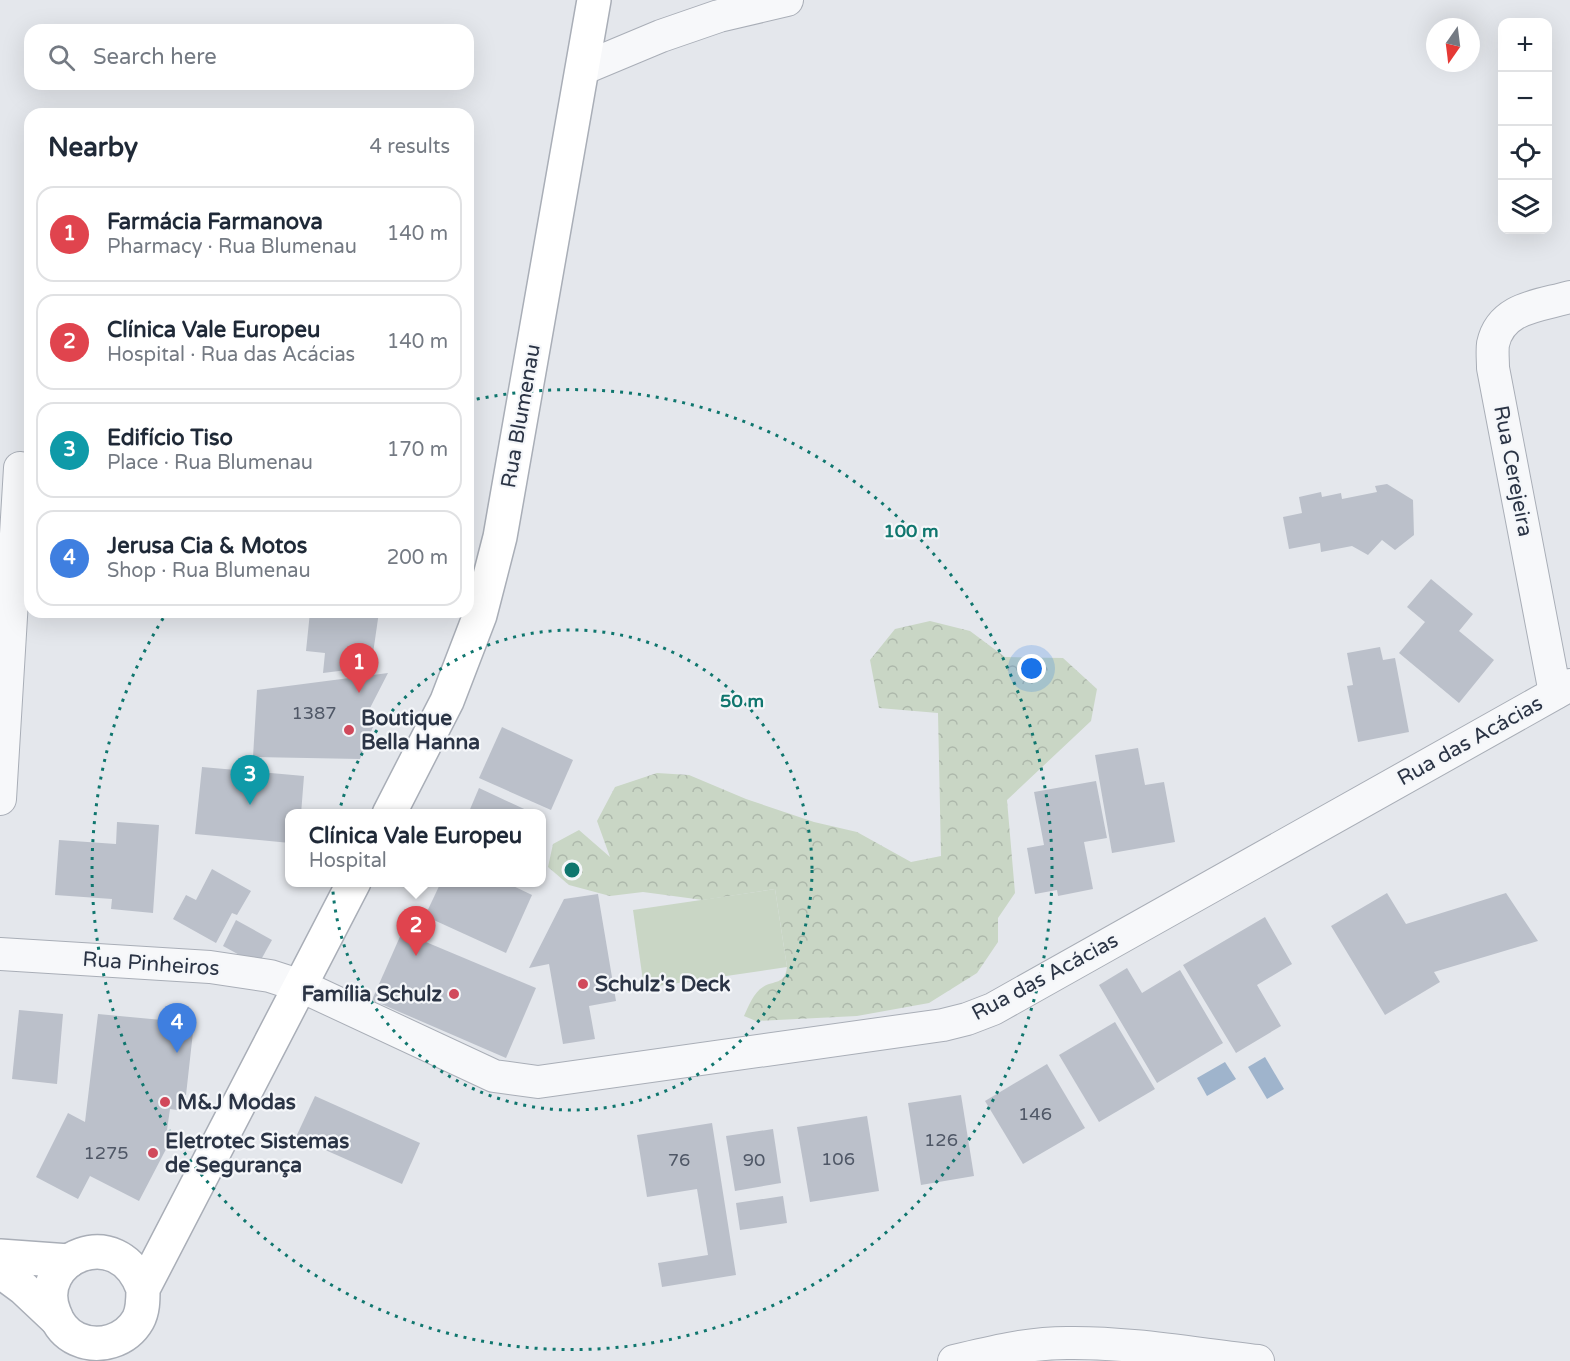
<!DOCTYPE html>
<meta charset="utf-8">
<style>
:root{--surface:#fff;--page:#f2f2f3;--text:#1f2937;--muted:#747a83;--line:#e0e1e3;--accent:#b45309}
body{margin:0;font-family:"Varela Round",sans-serif;background:var(--page);color:var(--text)}
.controls{position:absolute;right:18px;top:18px;display:grid;overflow:hidden;border-radius:12px;box-shadow:0 6px 24px #0002}
.controls button{width:54px;height:54px;display:grid;place-items:center;padding:0;border:0;border-bottom:2px solid var(--line);background:var(--surface);color:var(--text);font:30px sans-serif}
.compass{position:absolute;left:1426px;top:18px;width:54px;height:54px;border-radius:50%;background:var(--surface);box-shadow:0 6px 24px #0002;rotate:194deg}
.you{position:absolute;left:1032px;top:669px;width:21px;height:21px;margin:-15px;border:4px solid #fff;border-radius:50%;background:#1a73e8;box-shadow:0 0 0 9px #1a73e833}
.badge{display:grid;place-items:center;width:39px;height:39px;border-radius:50%;background:var(--accent);color:#fff;font-size:20px;font-weight:700}
.pin{position:absolute;translate:-50% -50px;filter:drop-shadow(0 2px 3px #0008)}
.pin::after{content:'';position:absolute;top:32px;width:21px;height:18px;background:inherit;clip-path:polygon(0 0,100% 0,50% 100%)}
.popup{position:absolute;left:285px;top:809px;width:261px;height:78px;box-sizing:border-box;display:grid;place-content:center;border-radius:12px;background:var(--surface);filter:drop-shadow(0 2px 4px #0005);font-size:20px;white-space:nowrap;color:var(--muted)}
.popup b{font-size:22px;color:var(--text)}
.popup::after{content:'';position:absolute;left:50%;top:100%;margin-left:-12px;border:12px solid transparent;border-top-color:var(--surface)}
.list{margin:0;padding:0;list-style:none}
h2{display:flex;justify-content:space-between;align-items:center;height:78px;margin:0;padding:0 24px;font-size:26px}
h2 small{font-size:20px;font-weight:400;color:var(--muted)}
.list li{display:grid;grid-template-columns:39px 1fr auto;gap:18px;align-items:center;box-sizing:border-box;height:96px;margin:0 12px 12px;padding:0 12px;border:2px solid var(--line);border-radius:18px}
.list b{display:block;font-size:22px;white-space:nowrap}
.list p{margin:0;font-size:20px;white-space:nowrap;color:var(--muted)}
.list em{font-size:20px;font-style:normal;color:var(--muted)}
.icon{flex:none;width:33px;height:33px;fill:none;stroke:currentColor;stroke-width:2;stroke-linecap:round;stroke-linejoin:round}
.map{position:relative;flex:none;width:1570px;height:1361px;overflow:hidden}
.search{position:absolute;background:var(--surface);box-shadow:0 6px 24px #0002;left:24px;top:24px;width:450px;height:66px;display:flex;align-items:center;gap:15px;box-sizing:border-box;padding:0 21px;border-radius:18px;color:var(--muted);font-size:22px}
.panel{position:absolute;background:var(--surface);box-shadow:0 6px 24px #0002;left:24px;top:108px;width:450px;height:510px;border-radius:18px}
.map>svg:first-child{display:block}
.forest{fill:url(#forest-crowns)}
.garden{fill:#c9d6c5}
.water{fill:#9fb4cc}
.building{fill:#bbc0ca}
.lines{fill:none;stroke-linecap:round;stroke-linejoin:round}
.minor-casing{stroke:#a9aeb7;stroke-width:34}
.secondary-casing{stroke:#a9aeb7;stroke-width:36}
.minor{stroke:#f7f8fa;stroke-width:32}
.secondary{stroke:#fff;stroke-width:33}
.ring{fill:none;stroke:#0f766e;stroke-width:3;stroke-dasharray:3 6}
.poi-dot{fill:#d1495b;stroke:#f4f6f9;stroke-width:2}
.labels{text-anchor:middle;dominant-baseline:central;stroke-width:4.5;stroke-linejoin:round;paint-order:stroke}
.number-label{font-size:18px;fill:#4f5766}
.street-label{font-size:21px;fill:#2b3445;stroke:#f4f6f9}
.poi-label{font-size:21px;font-weight:bold;fill:#2b3445;stroke:#f4f6f9;text-anchor:start}
.centre{fill:#0f766e;stroke:#f4f6f9;stroke-width:3}
.ring-label{font-size:18px;text-anchor:middle;font-weight:bold;fill:#0f766e;stroke:#f4f6f9;stroke-width:4.5;stroke-linejoin:round;paint-order:stroke}
</style>
<div class="map">
<svg width="1570" height="1361" viewBox="0 0 1570 1361">
<defs>
<pattern id="forest-crowns" width="20" height="18" patternUnits="userSpaceOnUse" patternTransform="scale(1.5)"><rect width="20" height="18" fill="#c9d6c5"/><path d="M2 6a3 3 0 1 1 6 0M12 15a3 3 0 1 1 6 0" fill="none" stroke="#adb8ab"/></pattern>
</defs>
<rect width="100%" height="100%" fill="#e4e7ec"/>
<path class="forest" d="M930,621L970,631L1005,657L1063,658L1097,689L1091,721L1007,800L1015,893L998,918V942L977,973L929,1003L857,1016L756,1021L744,1016C748,1007 754,992 763,987C774,980 785,985 787,967L775,889L703,900L643,892L610,896L569,885L548,867L553,844L579,830L610,857L597,821L615,787L657,773L689,775L746,799L814,822L857,832L911,862L941,856L938,713L879,708L870,660L895,629Z"/>
<path class="garden" d="M775,889L787,967L644,988L633,910Z"/>
<g class="water">
<path d="M1265,1057L1284,1089L1267,1099L1248,1067Z"/>
<path d="M1225,1062L1236,1079L1207,1096L1197,1078Z"/>
</g>
<g class="building">
<path d="M1387,484L1413,500L1414,535L1395,550L1382,540L1368,555L1352,546L1321,552L1320,543L1289,549L1283,517L1302,513L1299,497L1321,492L1322,497L1341,493L1342,499L1377,492L1375,486Z"/>
<path d="M1431,579L1473,614L1459,631L1494,660L1459,703L1399,653L1425,622L1407,607Z"/>
<path d="M310,612H379L371,667L323,673L325,653L306,651Z"/>
<path d="M1380,647L1383,660L1395,658L1409,732L1358,742L1347,686L1353,685L1347,653Z"/>
<path d="M388,673L369,710L377,717L360,759L253,757L257,690Z"/>
<path d="M502,727L573,760L551,810L479,778Z"/>
<path d="M1138,748L1145,785L1164,782L1175,842L1112,853L1095,755Z"/>
<path d="M202,767L304,776L301,814H290V843L195,834Z"/>
<path d="M1096,781L1107,838L1084,842L1093,889L1058,896L1057,890L1035,894L1027,848L1044,845L1034,792Z"/>
<path d="M479,788L535,814H468Z"/>
<path d="M117,822L159,825L153,913L111,909L112,899L55,895L59,840L116,844Z"/>
<path d="M212,869L251,891L237,915L232,913L216,943L173,919L186,895L196,900Z"/>
<path d="M441,882H505L532,895L506,953L425,916Z"/>
<path d="M1387,893L1406,924L1506,893L1538,941L1434,972L1440,982L1385,1015L1331,926Z"/>
<path d="M598,894L616,1001L589,1006L595,1039L563,1044L549,964L529,968L564,899Z"/>
<path d="M1265,917L1292,964L1257,985L1281,1026L1236,1053L1183,965Z"/>
<path d="M236,920L272,940L258,965L223,946Z"/>
<path d="M402,932L536,988L506,1058L372,1000Z"/>
<path d="M1127,968L1142,993L1180,970L1223,1043L1157,1083L1099,985Z"/>
<path d="M19,1010L63,1014L57,1084L12,1079Z"/>
<path d="M98,1014L194,1023L186,1095L179,1094L177,1110L170,1109L167,1130H176L139,1201L90,1176L78,1199L36,1177L68,1113L85,1122Z"/>
<path d="M1115,1022L1155,1089L1099,1122L1059,1055Z"/>
<path d="M1047,1064L1085,1128L1023,1164L985,1101Z"/>
<path d="M961,1095L974,1176L921,1185L908,1103Z"/>
<path d="M315,1096L420,1143L402,1184L296,1137Z"/>
<path d="M867,1116L879,1191L810,1202L797,1127Z"/>
<path d="M712,1123L736,1275L662,1287L658,1263L708,1255L697,1189L647,1197L637,1135Z"/>
<path d="M773,1129L781,1183L735,1191L726,1136Z"/>
<path d="M783,1196L787,1223L740,1230L736,1203Z"/>
</g>
<g class="lines">
<g class="minor-casing">
<g id="minor">
<path d="M582,69L661,36L719,16L787,0"/>
<path d="M1555,693L1493,368C1493,360 1492,351 1493,344C1501,307 1539,306 1570,297"/>
<path d="M0,799L20,468"/>
<path d="M0,954L210,967L270,976L301,986L494,1076L538,1082L943,1025L967,1019L993,1009L1570,685"/>
<path d="M954,1361C991,1352 1028,1343 1067,1343C1130,1342 1195,1354 1258,1361"/>
</g>
</g>
<g class="secondary-casing">
<g id="secondary">
<path d="M389,814L447,701L480,615L500,537L594,0"/>
<path d="M0,1256L69,1261"/>
<path d="M0,1271L23,1288L57,1320"/>
<path d="M143,1289C118,1220 33,1259 54,1312C58,1324 66,1334 77,1339C99,1349 126,1341 138,1320C143,1311 143,1300 143,1289L354,882"/>
</g>
</g>
<use href="#minor" class="minor"/>
<use href="#secondary" class="secondary"/>
</g>
<g class="ring">
<circle cx="572" cy="870" r="240"/>
<path d="M468 401A480 480 0 1 1 167 612"/>
</g>
<g class="poi-dot">
<circle cx="349" cy="730" r="6"/>
<circle cx="583" cy="984" r="6"/>
<circle cx="454" cy="994" r="6"/>
<circle cx="165" cy="1102" r="6"/>
<circle cx="153" cy="1153" r="6"/>
</g>
<g class="labels">
<g class="number-label">
<text x="314" y="713">1387</text>
<text x="1035" y="1114">146</text>
<text x="941" y="1140">126</text>
<text x="106" y="1153">1275</text>
<text x="838" y="1159">106</text>
<text x="679" y="1160">76</text>
<text x="754" y="1160">90</text>
</g>
<g class="street-label">
<text transform="translate(521 416) rotate(-80)">Rua Blumenau</text>
<text transform="translate(1513 471) rotate(79)">Rua Cerejeira</text>
<text transform="translate(1470 741) rotate(-29)">Rua das Acácias</text>
<text transform="translate(151 964) rotate(4)">Rua Pinheiros</text>
<text transform="translate(1045 977) rotate(-28)">Rua das Acácias</text>
</g>
<g class="poi-label">
<text x="361" y="718">Boutique<tspan x="361" dy="24">Bella Hanna</tspan></text>
<text x="595" y="984">Schulz's Deck</text>
<text x="442" y="994" text-anchor="end">Família Schulz</text>
<text x="177" y="1102">M&amp;J Modas</text>
<text x="165" y="1141">Eletrotec Sistemas<tspan x="165" dy="24">de Segurança</tspan></text>
</g>
</g>
<circle cx="572" cy="870" r="9" class="centre"/>
<g class="ring-label">
<text x="911" y="537">100 m</text>
<text x="742" y="707">50 m</text>
</g>
</svg>
<div class="controls">
<button>+</button>
<button>−</button>
<button><svg class="icon" aria-label="locate" viewBox="0 0 24 24"><circle cx="12" cy="12" r="6"/><path d="M12 2v4M12 18v4M2 12h4M18 12h4"/></svg></button>
<button><svg class="icon" aria-label="layers" viewBox="0 0 24 24"><path d="M12 4l9 5-9 5-9-5zM3 14l9 5 9-5"/></svg></button>
</div>
<svg class="compass" viewBox="-18 -18 36 36"><path d="M0-13l5 13h-10z" fill="#e53935"/><path d="M0 13l5-13h-10z" fill="#747a83"/></svg>
<div class="you"></div>
<div class="pin badge" style="left:359px;top:693px;background:#e0444e">1</div>
<div class="pin badge" style="left:416px;top:956px;background:#e0444e">2</div>
<div class="popup"><b>Clínica Vale Europeu</b>Hospital</div>
<div class="pin badge" style="left:250px;top:805px;background:#0f9aa8">3</div>
<div class="pin badge" style="left:177px;top:1053px;background:#3f7fe0">4</div>
<div class="search"><svg class="icon" aria-label="search" viewBox="0 0 24 24"><circle cx="10" cy="10" r="6"/><path d="M15 15l6 6"/></svg>Search here</div>
<section class="panel">
<h2>Nearby<small>4 results</small></h2>
<ul class="list">
<li><span class="badge" style="background:#e0444e">1</span><div><b>Farmácia Farmanova</b><p>Pharmacy · Rua Blumenau</p></div><em>140 m</em></li>
<li><span class="badge" style="background:#e0444e">2</span><div><b>Clínica Vale Europeu</b><p>Hospital · Rua das Acácias</p></div><em>140 m</em></li>
<li><span class="badge" style="background:#0f9aa8">3</span><div><b>Edifício Tiso</b><p>Place · Rua Blumenau</p></div><em>170 m</em></li>
<li><span class="badge" style="background:#3f7fe0">4</span><div><b>Jerusa Cia &amp; Motos</b><p>Shop · Rua Blumenau</p></div><em>200 m</em></li>
</ul>
</section>
</div>
